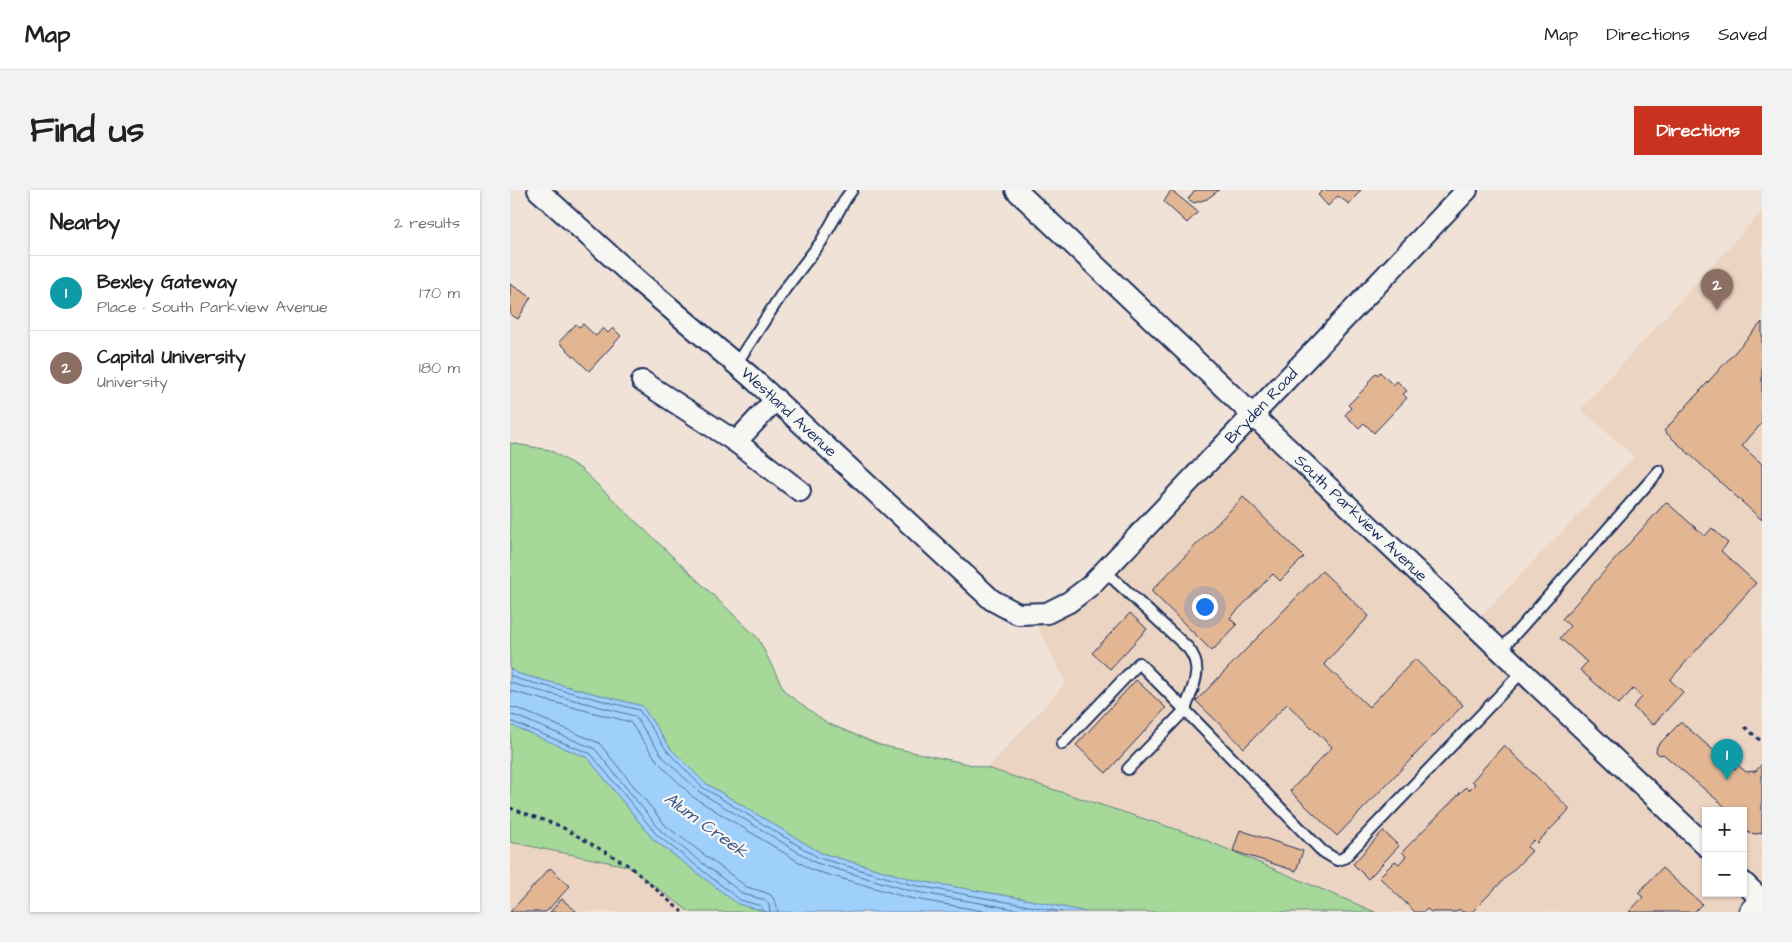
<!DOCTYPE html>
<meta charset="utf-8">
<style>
:root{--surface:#fff;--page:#f2f2f2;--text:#202124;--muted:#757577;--line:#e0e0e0;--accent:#c8321e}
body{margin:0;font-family:"Architects Daughter",sans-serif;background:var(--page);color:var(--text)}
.controls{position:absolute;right:15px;bottom:15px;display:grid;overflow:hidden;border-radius:0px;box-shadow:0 1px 4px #0004}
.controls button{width:45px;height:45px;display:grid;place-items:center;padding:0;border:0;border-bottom:1px solid var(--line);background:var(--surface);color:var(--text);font:25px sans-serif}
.you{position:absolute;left:694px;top:416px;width:18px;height:18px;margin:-12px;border:4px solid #fff;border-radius:50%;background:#1a73e8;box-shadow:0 0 0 8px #1a73e833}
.badge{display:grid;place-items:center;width:32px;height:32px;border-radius:50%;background:var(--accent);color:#fff;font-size:16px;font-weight:700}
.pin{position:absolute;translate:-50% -41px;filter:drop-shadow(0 1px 2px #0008)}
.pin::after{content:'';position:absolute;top:26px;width:18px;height:15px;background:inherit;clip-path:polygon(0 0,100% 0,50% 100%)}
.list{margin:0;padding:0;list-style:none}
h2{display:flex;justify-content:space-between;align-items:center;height:65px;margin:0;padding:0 20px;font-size:21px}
h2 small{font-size:16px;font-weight:400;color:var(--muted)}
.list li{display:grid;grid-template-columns:32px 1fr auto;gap:15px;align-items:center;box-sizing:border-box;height:75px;padding:0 20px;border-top:1px solid var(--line)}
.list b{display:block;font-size:19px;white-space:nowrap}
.list p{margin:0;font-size:16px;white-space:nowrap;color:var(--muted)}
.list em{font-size:16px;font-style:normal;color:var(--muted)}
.map{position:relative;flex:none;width:1252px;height:722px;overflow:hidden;border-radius:0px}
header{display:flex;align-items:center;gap:30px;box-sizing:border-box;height:70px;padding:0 25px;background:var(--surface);border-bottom:1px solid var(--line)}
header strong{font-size:24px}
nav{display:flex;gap:28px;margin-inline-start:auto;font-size:18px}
.intro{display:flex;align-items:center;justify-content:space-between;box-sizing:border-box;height:120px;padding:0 30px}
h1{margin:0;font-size:35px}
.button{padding:12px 22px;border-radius:0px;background:var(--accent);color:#fff;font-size:18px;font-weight:700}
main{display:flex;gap:30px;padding:0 30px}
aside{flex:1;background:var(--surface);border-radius:0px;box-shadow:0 1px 4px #0004}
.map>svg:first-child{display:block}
.built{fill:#ecd4c2;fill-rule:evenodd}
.green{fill:#a6d89a;stroke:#60847c}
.water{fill:#9fcffb;stroke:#6a8fbc}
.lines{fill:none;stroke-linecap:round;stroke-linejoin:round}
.shore{stroke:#506f9d;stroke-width:1}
.building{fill:#e2b593;stroke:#1b2f5e}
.service-casing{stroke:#1b2f5e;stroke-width:14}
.minor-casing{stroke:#1b2f5e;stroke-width:24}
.primary-casing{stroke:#1b2f5e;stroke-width:31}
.path{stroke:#1b2f5e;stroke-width:3;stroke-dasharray:4 4;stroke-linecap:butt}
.service{stroke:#f6f6f2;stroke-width:10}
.minor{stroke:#f6f6f2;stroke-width:20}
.primary{stroke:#f6f6f2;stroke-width:28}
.labels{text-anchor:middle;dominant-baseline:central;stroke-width:4.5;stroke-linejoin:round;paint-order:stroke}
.street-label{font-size:16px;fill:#1b2f5e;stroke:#f6f6f2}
.water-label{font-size:18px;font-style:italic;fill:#3c5785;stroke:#f6f6f2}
</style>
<header>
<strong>Map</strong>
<nav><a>Map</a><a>Directions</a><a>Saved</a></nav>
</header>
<div class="intro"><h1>Find us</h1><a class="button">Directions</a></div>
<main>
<aside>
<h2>Nearby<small>2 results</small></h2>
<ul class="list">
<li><span class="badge" style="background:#0f9aa8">1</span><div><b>Bexley Gateway</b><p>Place · South Parkview Avenue</p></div><em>170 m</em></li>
<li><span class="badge" style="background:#8d6e63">2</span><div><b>Capital University</b><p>University</p></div><em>180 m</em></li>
</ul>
</aside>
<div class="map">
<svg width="1252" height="722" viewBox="0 0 1252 722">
<rect width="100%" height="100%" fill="#f0e2d6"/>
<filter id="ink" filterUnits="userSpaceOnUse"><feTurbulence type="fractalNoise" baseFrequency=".02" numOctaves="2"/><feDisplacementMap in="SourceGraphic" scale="10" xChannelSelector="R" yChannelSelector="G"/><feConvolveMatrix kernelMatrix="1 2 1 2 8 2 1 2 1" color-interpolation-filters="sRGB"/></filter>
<g filter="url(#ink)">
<g class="built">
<path d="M1252,21V722H865L684,645L477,578L556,493L528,437L740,227L963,434L1124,267L1071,219ZM1196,621H1233V703H1196Z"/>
<path d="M0,652L117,676L180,722H0Z"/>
</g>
<g class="green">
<path d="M0,253L40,260L71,279L248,448L275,502L317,533L370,555L477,578L684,645L865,722H576L515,709L404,690L311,663L195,593L161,559L132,516L9,484L0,479Z"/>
<path d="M0,499L47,555L78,568L143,649L228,714L258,722H180L117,676L0,652Z"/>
</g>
<path class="water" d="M0,479L9,484L132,516L161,559L195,593L311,663L404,690L515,709L576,722H258L228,714L143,649L78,568L0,535Z"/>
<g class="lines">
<g class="shore">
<path d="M0,485L8,489L129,520L158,562L192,597L309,668L403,695L552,722"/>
<path d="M0,492L7,495L125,526L153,567L188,601L306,673L401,701L521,722"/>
<path d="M0,501L120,532L148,572L183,607L302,680L399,708L479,722"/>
<path d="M0,517L9,519L89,553L156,636L237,697L254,702L261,705L266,713L268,722"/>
<path d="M0,525L6,526L85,559L151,641L233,704L255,710L259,715L260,722"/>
<path d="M0,531L81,564L147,645L230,710L251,716L254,722"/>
</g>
</g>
<g class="building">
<path d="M661,0L688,22L677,33L654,12Z"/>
<path d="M685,0H709L697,9L684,13L678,9Z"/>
<path d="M813,0H851L839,14L828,6L818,16L808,5Z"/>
<path d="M0,94L21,107L8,129L0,124Z"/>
<path d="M1252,132V233L1232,256L1252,274V330L1154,241Z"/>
<path d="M66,134L69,137L73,134L86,146L93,138L98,143L103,138L111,146L79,181L49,152Z"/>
<path d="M870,182L883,195L887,191L897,201L893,204L897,208L864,243L854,233L849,238L835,225L841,218L838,215L859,194L858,192L866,183L868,185Z"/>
<path d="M733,307L794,367L770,391L763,384L720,428L727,435L702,461L641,401Z"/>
<path d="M1156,312L1195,346L1202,338L1218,353L1211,361L1246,393L1160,490L1173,502L1143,535L1123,517L1132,507L1123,499L1109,514L1070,480L1077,472L1050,448L1060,436L1052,429Z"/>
<path d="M812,381L859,426L814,474L859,517L905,469L953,515L827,646L780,601L822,557L777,514L734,558L686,511Z"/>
<path d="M620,423L637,439L600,479L582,463Z"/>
<path d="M626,490L656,518L596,583L566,555Z"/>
<path d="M1170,533H1172L1225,579L1228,575L1236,582L1246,581L1252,574V643L1247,644L1239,643L1233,638V621H1220L1153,564L1150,565L1146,562L1147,556Z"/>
<path d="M994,555L1060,619L1027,653L1024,650L1017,657L1022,661L962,722H952L949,719L946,722H921L917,719L914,722H905L869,687L885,671L889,674L896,666L892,662L956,597L959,600L965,594L962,591Z"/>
<path d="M730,640L793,661L786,681L723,661Z"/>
<path d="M873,641L889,656L858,689L843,674Z"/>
<path d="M40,678L60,696L36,722H0Z"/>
<path d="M1152,678L1192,714L1184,722H1119L1133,707L1128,703Z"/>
<path d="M52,709L67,722H40Z"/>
</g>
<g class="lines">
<g class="service-casing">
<g id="service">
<path d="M226,174L275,99L311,52L336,8L342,0"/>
<path d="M595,381L678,458C695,479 682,498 675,520L812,661L827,670L834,668L1012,482"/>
<path d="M990,461L1149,281"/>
<path d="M552,554L629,473L675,520L618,579"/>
</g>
</g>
<g class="minor-casing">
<g id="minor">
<path id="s1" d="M28,0L125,88L241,187L482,410L508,424L537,423L559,412L580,396L957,0"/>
<path id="s2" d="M506,0L1196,656"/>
<path d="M132,191L226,252L290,301"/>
<path d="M226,252L266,209"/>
<path d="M1233,692L1252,710"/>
</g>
</g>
<g class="primary-casing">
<path id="primary" d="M1244,722L1252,713"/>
</g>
<g class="path">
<path d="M1235,537L1252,552"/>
<path d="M0,618L50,636L118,675L172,722"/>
</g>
<use href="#service" class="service"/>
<use href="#minor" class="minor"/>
<use href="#primary" class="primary"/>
</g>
</g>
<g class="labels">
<g class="street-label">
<text stroke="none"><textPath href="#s1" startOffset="970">Bryden Road</textPath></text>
<text stroke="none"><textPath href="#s1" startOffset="335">Westland Avenue</textPath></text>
<text stroke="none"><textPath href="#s2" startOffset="476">South Parkview Avenue</textPath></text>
</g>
<g class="water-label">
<text transform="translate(196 635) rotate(36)">Alum Creek</text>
</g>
</g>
</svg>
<div class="controls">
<button>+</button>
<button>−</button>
</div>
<div class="you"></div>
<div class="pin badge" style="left:1217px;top:590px;background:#0f9aa8">1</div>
<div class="pin badge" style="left:1207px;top:120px;background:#8d6e63">2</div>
</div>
</main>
